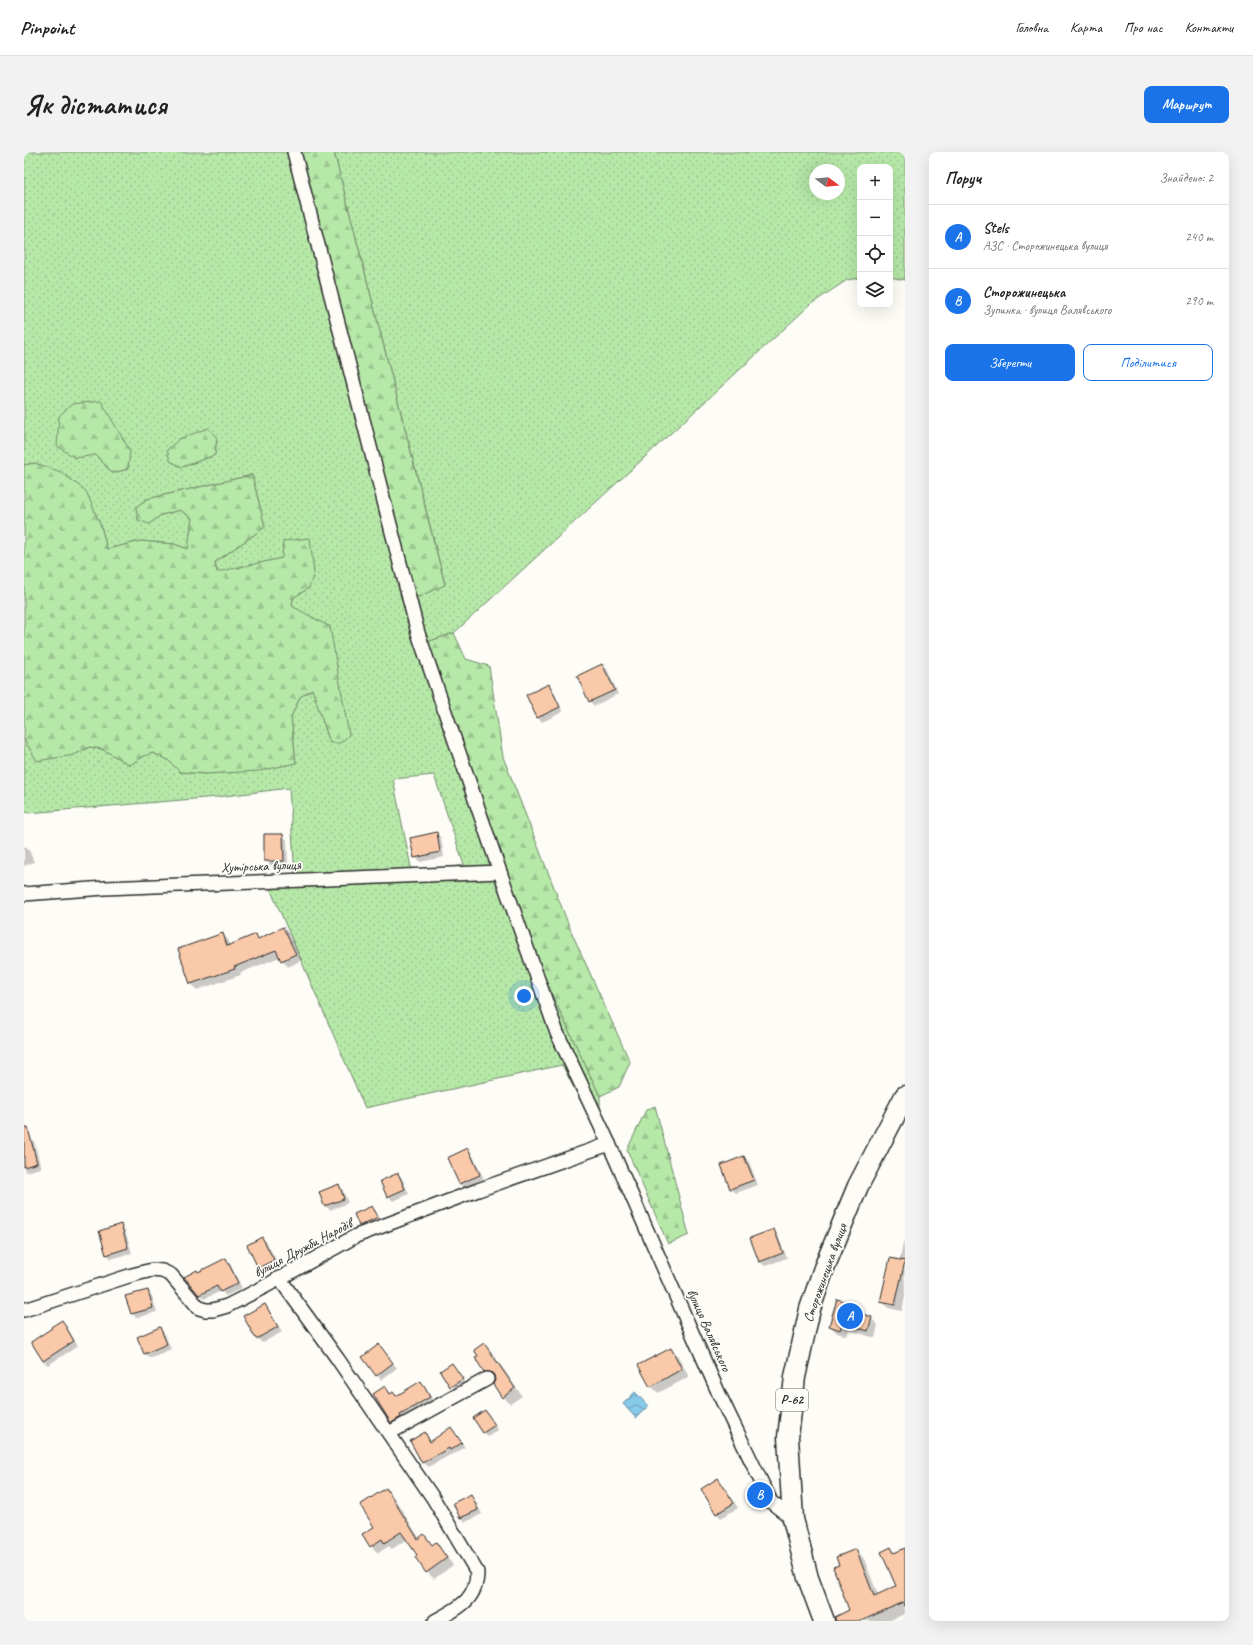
<!DOCTYPE html>
<html lang="uk">
<meta charset="utf-8">
<style>
:root{--surface:#fff;--page:#f2f2f2;--text:#222;--muted:#767676;--line:#e0e0e0;--accent:#1a73e8}
body{margin:0;font-family:Caveat,sans-serif;background:var(--page);color:var(--text)}
.controls{position:absolute;right:12px;top:12px;display:grid;overflow:hidden;border-radius:8px;box-shadow:0 4px 16px #0002}
.controls button{width:36px;height:36px;display:grid;place-items:center;padding:0;border:0;border-bottom:1px solid var(--line);background:var(--surface);color:var(--text);font:20px sans-serif}
.compass{position:absolute;left:785px;top:12px;width:36px;height:36px;border-radius:50%;background:var(--surface);box-shadow:0 4px 16px #0002;rotate:106deg}
.you{position:absolute;left:500px;top:844px;width:14px;height:14px;margin:-10px;border:3px solid #fff;border-radius:50%;background:#1a73e8;box-shadow:0 0 0 6px #1a73e833}
.badge{display:grid;place-items:center;width:26px;height:26px;border-radius:50%;background:var(--accent);color:#fff;font-size:13px;font-weight:700}
.pin{position:absolute;translate:-50% -50%;border:2px solid #fff;box-shadow:0 1px 4px #0006}
.list{margin:0;padding:0;list-style:none}
h2{display:flex;justify-content:space-between;align-items:center;height:52px;margin:0;padding:0 16px;font-size:17px}
h2 small{font-size:13px;font-weight:400;color:var(--muted)}
.list li{display:grid;grid-template-columns:26px 1fr auto;gap:12px;align-items:center;box-sizing:border-box;height:64px;padding:0 16px;border-top:1px solid var(--line)}
.list b{display:block;font-size:15px;white-space:nowrap}
.list p{margin:0;font-size:13px;white-space:nowrap;color:var(--muted)}
.list em{font-size:13px;font-style:normal;color:var(--muted)}
.actions{display:flex;gap:8px;padding:12px 16px}
.actions a{flex:1;padding:9px 0;border:1px solid var(--accent);border-radius:8px;text-align:center;font-size:14px;color:var(--accent)}
.actions .main{background:var(--accent);color:#fff}
.icon{flex:none;width:22px;height:22px;fill:none;stroke:currentColor;stroke-width:2;stroke-linecap:round;stroke-linejoin:round}
.map{position:relative;flex:none;width:881px;height:1469px;overflow:hidden;border-radius:8px}
header{display:flex;align-items:center;gap:24px;box-sizing:border-box;height:56px;padding:0 20px;background:var(--surface);border-bottom:1px solid var(--line)}
header strong{font-size:19px}
nav{display:flex;gap:22px;margin-inline-start:auto;font-size:14px}
.intro{display:flex;align-items:center;justify-content:space-between;box-sizing:border-box;height:96px;padding:0 24px}
h1{margin:0;font-size:28px}
.button{padding:10px 18px;border-radius:8px;background:var(--accent);color:#fff;font-size:14px;font-weight:700}
main{display:flex;gap:24px;padding:0 24px}
aside{flex:1;background:var(--surface);border-radius:8px;box-shadow:0 4px 16px #0002}
.map>svg:first-child{display:block}
.grass{fill:url(#grass-dots);stroke:#708a6a;fill-rule:evenodd}
.forest{fill:url(#forest-firs);stroke:#708a6a}
.water{fill:url(#water-waves);stroke:#628a9c}
.shadow{fill:#0003}
.building{fill:#f9c9a9;stroke:#2b2b2b}
.lines{fill:none;stroke-linecap:round;stroke-linejoin:round}
.minor-casing{stroke:#2b2b2b;stroke-width:16}
.primary-casing{stroke:#2b2b2b;stroke-width:23}
.minor{stroke:#fdfcf7;stroke-width:13}
.primary{stroke:#fdfcf7;stroke-width:20}
.labels{text-anchor:middle;dominant-baseline:central;stroke-width:3.5;stroke-linejoin:round;paint-order:stroke}
.shield{fill:#fdfcf7;stroke:#6a6a68;stroke-width:1}
.shield-label{font-size:13px;font-weight:bold;fill:#2b2b2b}
.street-label{font-size:14px;fill:#2b2b2b;stroke:#fdfcf7}
</style>
<header>
<strong>Pinpoint</strong>
<nav><a>Головна</a><a>Карта</a><a>Про нас</a><a>Контакти</a></nav>
</header>
<div class="intro"><h1>Як дістатися</h1><a class="button">Маршрут</a></div>
<main>
<div class="map">
<svg width="881" height="1469" viewBox="0 0 881 1469">
<defs>
<pattern id="grass-dots" width="8" height="8" patternUnits="userSpaceOnUse"><rect width="8" height="8" fill="#b6e8a8"/><path d="M2 2h.1M6 6h.1" fill="none" stroke="#9dc791" stroke-width="1.8" stroke-linecap="round"/></pattern>
<pattern id="forest-firs" width="22" height="20" patternUnits="userSpaceOnUse"><rect width="22" height="20" fill="#b6e8a8"/><path d="M5 1l3.5 6h-7zM16 11l3.5 6h-7z" fill="#9dc791"/></pattern>
<pattern id="water-waves" width="16" height="10" patternUnits="userSpaceOnUse"><rect width="16" height="10" fill="#87c9e8"/><path d="M0 5q4-4 8 0t8 0" fill="none" stroke="#6fa3bc"/></pattern>
</defs>
<rect width="100%" height="100%" fill="#fdfcf7"/>
<filter id="ink" filterUnits="userSpaceOnUse"><feTurbulence type="fractalNoise" baseFrequency=".025" numOctaves="2"/><feDisplacementMap in="SourceGraphic" scale="8" xChannelSelector="R" yChannelSelector="G"/><feConvolveMatrix kernelMatrix="1 2 1 2 8 2 1 2 1" color-interpolation-filters="sRGB"/></filter>
<g filter="url(#ink)">
<path class="grass" d="M0,0H266L394,445L421,432L310,0H881V128L866,125V15H836V126L823,128L787,152L430,481L394,493L477,735L576,944V986L538,913L341,956L241,725L271,723L265,636L193,645L4,661L0,659V587L2,589L50,603L65,595L78,597L106,613L120,604L129,601L144,608L156,620L181,622L272,611L267,565L276,545L289,537L306,591V475L268,455L269,446L285,436L259,406L193,421L191,410L241,375L228,323L123,347L112,355L137,363L156,358L168,366L164,397L150,392L117,389L83,397L77,374L11,311L0,313ZM791,18H815V42H791ZM72,303L104,317L88,321ZM191,303L158,315L146,309ZM410,623L440,713L406,720H388L369,627Z"/>
<g class="forest">
<path d="M266,0H310L421,433L394,445L377,439Z"/>
<path d="M77,249L106,299L104,317L88,321L72,303L51,306L33,294L35,264L48,252Z"/>
<path d="M184,276L193,286L191,303L158,315L146,309L143,298L155,287Z"/>
<path d="M11,311L37,320L62,339L77,374L83,397L117,389L150,392L164,397L168,366L156,358L137,363L125,372L114,368L112,355L123,347L228,323L241,375L191,410L193,420L258,406L259,389L286,386L290,421L285,436L269,446L268,454L306,475L325,583L316,591H306L288,537L276,545L267,565L272,611L235,619L181,622L156,620L144,608L129,601L120,604L106,613L78,597L65,595L50,603L13,609L0,587V313Z"/>
<path d="M430,481L442,507L465,514L479,605L547,779L606,910L595,935L576,944L477,735L440,637L394,493Z"/>
<path d="M631,954L665,1083L644,1092L603,998L622,958Z"/>
</g>
<path class="water" d="M611,1240L624,1254L612,1266L599,1252Z"/>
<g class="shadow">
<path d="M578,513L583,517L594,542L570,554L566,549Z"/>
<path d="M525,533L529,538L539,560L518,570L513,565Z"/>
<path d="M412,682L417,686L420,705L396,710L391,705Z"/>
<path d="M259,683L263,688L264,713H246L241,708Z"/>
<path d="M0,694L5,698L10,710L0,714Z"/>
<path d="M259,776L265,782L278,808L264,815L256,805L216,821L217,823L173,838L167,832L155,797L199,782L205,789L206,793L231,783L235,787Z"/>
<path d="M5,985L10,989L17,1016L1,1020L0,986Z"/>
<path d="M443,997L448,1002L460,1027L440,1036L436,1032Z"/>
<path d="M720,1005L725,1010L734,1033L712,1041L707,1037L698,1014Z"/>
<path d="M374,1022L378,1026L385,1042L369,1049L364,1044Z"/>
<path d="M315,1033L319,1038L324,1051L306,1058L301,1054L296,1040Z"/>
<path d="M348,1055L352,1059L357,1070L340,1078L336,1073Z"/>
<path d="M96,1073L101,1078L108,1101L87,1107L83,1102Z"/>
<path d="M749,1078L754,1083L763,1106L741,1114L736,1110Z"/>
<path d="M238,1086L243,1091L254,1112L239,1120L235,1115Z"/>
<path d="M880,1087L881,1145L878,1159L864,1156L857,1149L879,1110L876,1107Z"/>
<path d="M202,1107L206,1112L218,1136L202,1144L197,1139L180,1147L175,1142Z"/>
<path d="M124,1139L128,1144L133,1160L112,1166L108,1161Z"/>
<path d="M825,1152L832,1159V1161L847,1166L854,1173L851,1186L825,1178L823,1184L813,1181L806,1174Z"/>
<path d="M241,1153L245,1158L258,1180L238,1191L233,1186L221,1164Z"/>
<path d="M38,1169L42,1174L54,1194L24,1213L19,1209Z"/>
<path d="M136,1176L140,1181L147,1197L126,1206L121,1202L114,1185Z"/>
<path d="M460,1192L467,1199L498,1244L486,1252L479,1245L472,1227L468,1226L461,1219L456,1205Z"/>
<path d="M355,1193L373,1216L357,1228L353,1223Z"/>
<path d="M647,1197L654,1204L665,1225L634,1241L627,1234Z"/>
<path d="M428,1212L442,1232L432,1239L417,1219Z"/>
<path d="M397,1231L401,1235L410,1250L372,1275L368,1270L361,1235L367,1242L373,1245Z"/>
<path d="M461,1259L474,1278L464,1285L460,1280Z"/>
<path d="M427,1277L441,1295L431,1302L430,1301L404,1315L399,1311L387,1290L401,1282L408,1290Z"/>
<path d="M694,1327L699,1332L714,1356L697,1366L693,1362L678,1337Z"/>
<path d="M362,1337L369,1344L396,1387L400,1384L409,1393L412,1392L429,1413L410,1427L403,1420L395,1403L383,1387L368,1397L365,1394L354,1401L347,1394Z"/>
<path d="M447,1343L451,1348L458,1362L442,1370L437,1366L430,1351Z"/>
<path d="M867,1396L872,1401L881,1397V1462L864,1469H812L827,1459L816,1413L832,1398L840,1407L854,1443L874,1435Z"/>
</g>
<g class="building">
<path d="M578,512L591,538L565,550L553,524Z"/>
<path d="M525,532L536,555L513,566L502,543Z"/>
<path d="M413,680L416,700L390,706L386,686Z"/>
<path d="M240,682H259L260,709H240Z"/>
<path d="M259,775L272,802L257,809L252,798L210,815L211,817L166,832L154,797L199,781L203,794L232,782L234,787Z"/>
<path d="M0,976H4L13,1011L0,1015Z"/>
<path d="M444,996L456,1023L435,1032L423,1006Z"/>
<path d="M720,1004L730,1028L706,1037L697,1013Z"/>
<path d="M374,1021L381,1037L363,1045L356,1029Z"/>
<path d="M315,1032L320,1047L300,1054L295,1040Z"/>
<path d="M348,1054L354,1065L335,1074L330,1062Z"/>
<path d="M97,1072L104,1096L82,1103L75,1079Z"/>
<path d="M750,1077L759,1101L735,1110L726,1086Z"/>
<path d="M238,1085L250,1108L234,1116L223,1093Z"/>
<path d="M202,1106L214,1131L196,1140L193,1134L175,1143L160,1125L173,1118L174,1120Z"/>
<path d="M866,1106L881,1109L871,1153L856,1150Z"/>
<path d="M124,1138L129,1156L107,1162L101,1144Z"/>
<path d="M813,1147L826,1151L824,1157L848,1165L844,1179L818,1171L816,1178L805,1174Z"/>
<path d="M241,1152L254,1175L232,1187L219,1164Z"/>
<path d="M38,1168L50,1189L19,1209L7,1190L28,1176L27,1175Z"/>
<path d="M136,1175L143,1192L120,1202L113,1185Z"/>
<path d="M460,1191L491,1236L478,1246L469,1232L471,1228L470,1223L467,1220H460L451,1206L454,1204L450,1198Z"/>
<path d="M355,1192L369,1211L352,1224L338,1205Z"/>
<path d="M647,1196L658,1217L626,1235L614,1213Z"/>
<path d="M428,1211L439,1227L426,1235L416,1219Z"/>
<path d="M397,1229L406,1245L376,1263L377,1265L367,1271L349,1242L361,1234L366,1242L369,1240L372,1244Z"/>
<path d="M461,1258L471,1273L459,1281L449,1266Z"/>
<path d="M427,1275L438,1291L426,1298L425,1296L398,1311L386,1289L401,1280L406,1290Z"/>
<path d="M694,1326L710,1351L692,1362L677,1337Z"/>
<path d="M362,1336L394,1387L400,1382L408,1393L412,1390L423,1406L402,1421L391,1405L393,1403L377,1380L360,1391L358,1387L346,1395L338,1382L350,1375L336,1353Z"/>
<path d="M447,1342L454,1358L436,1366L429,1351Z"/>
<path d="M867,1395L870,1401L881,1396V1454L879,1450L837,1469H811V1465L825,1458L809,1415L815,1413L812,1405L832,1397L850,1444L872,1434L857,1400Z"/>
</g>
<g class="lines">
<g class="minor-casing">
<g id="minor">
<path d="M270,0L394,481L476,720L533,881L585,992L695,1242L747,1350L769,1367"/>
<path d="M0,742L81,736L476,720"/>
<path d="M255,1126L313,1206L409,1346L453,1420C453,1449 432,1457 411,1469"/>
<path d="M0,1158L108,1123L128,1118L138,1119L147,1123L175,1156L182,1158H189L203,1154L240,1135L332,1084L454,1038L585,992"/>
<path d="M365,1281L463,1227"/>
</g>
</g>
<g class="primary-casing">
<path id="primary" d="M800,1469L784,1426L769,1367L764,1285L771,1225L786,1157L800,1116L834,1034L881,944"/>
</g>
<use href="#minor" class="minor"/>
<use href="#primary" class="primary"/>
</g>
</g>
<g class="labels">
<rect class="shield" x="752" y="1237" width="32" height="22" rx="3"/>
<g class="shield-label">
<text x="768" y="1248">Р-62</text>
</g>
<g class="street-label">
<text transform="translate(237 714) rotate(-2)">Хутірська вулиця</text>
<text transform="translate(279 1096) rotate(-28)">вулиця Дружби Народів</text>
<text transform="translate(801 1121) rotate(-70)">Сторожинецька вулиця</text>
<text transform="translate(685 1178) rotate(66)">вулиця Валявського</text>
</g>
</g>
</svg>
<div class="controls">
<button>+</button>
<button>−</button>
<button><svg class="icon" aria-label="locate" viewBox="0 0 24 24"><circle cx="12" cy="12" r="6"/><path d="M12 2v4M12 18v4M2 12h4M18 12h4"/></svg></button>
<button><svg class="icon" aria-label="layers" viewBox="0 0 24 24"><path d="M12 4l9 5-9 5-9-5zM3 14l9 5 9-5"/></svg></button>
</div>
<svg class="compass" viewBox="-18 -18 36 36"><path d="M0-13l5 13h-10z" fill="#e53935"/><path d="M0 13l5-13h-10z" fill="#767676"/></svg>
<div class="you"></div>
<div class="pin badge" style="left:826px;top:1164px">A</div>
<div class="pin badge" style="left:736px;top:1343px">B</div>
</div>
<aside>
<h2>Поруч<small>Знайдено: 2</small></h2>
<ul class="list">
<li><span class="badge">A</span><div><b>Stels</b><p>АЗС · Сторожинецька вулиця</p></div><em>240 m</em></li>
<li><span class="badge">B</span><div><b>Сторожинецька</b><p>Зупинка · вулиця Валявського</p></div><em>290 m</em></li>
</ul>
<div class="actions"><a class="main">Зберегти</a><a>Поділитися</a></div>
</aside>
</main>
